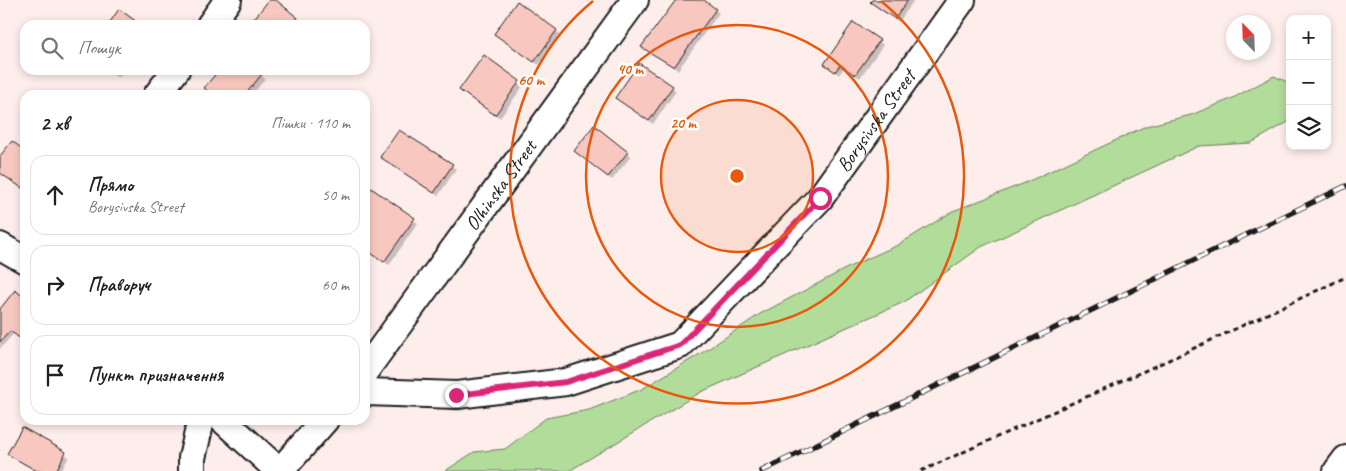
<!DOCTYPE html>
<html lang="uk">
<meta charset="utf-8">
<style>
:root{--surface:#fff;--page:#f6f6f6;--text:#202124;--muted:#757577;--line:#e0e0e0}
body{margin:0;font-family:Caveat,sans-serif;background:var(--page);color:var(--text)}
.controls{position:absolute;right:15px;top:15px;display:grid;overflow:hidden;border-radius:10px;box-shadow:0 2px 8px #0003}
.controls button{width:45px;height:45px;display:grid;place-items:center;padding:0;border:0;border-bottom:1px solid var(--line);background:var(--surface);color:var(--text);font:25px sans-serif}
.compass{position:absolute;left:1226px;top:15px;width:45px;height:45px;border-radius:50%;background:var(--surface);box-shadow:0 2px 8px #0003;rotate:337deg}
.stop{position:absolute;width:15px;height:15px;margin:-11px;border:4px solid #db2777;border-radius:50%;background:#fff}
.stop.end{background:#db2777;border-color:#fff;box-shadow:0 1px 5px #0008}
.list{margin:0;padding:0;list-style:none}
h2{display:flex;justify-content:space-between;align-items:center;height:65px;margin:0;padding:0 20px;font-size:21px}
h2 small{font-size:16px;font-weight:400;color:var(--muted)}
.list li{display:grid;grid-template-columns:32px 1fr auto;gap:15px;align-items:center;box-sizing:border-box;height:80px;margin:0 10px 10px;padding:0 10px;border:1px solid var(--line);border-radius:15px}
.list b{display:block;font-size:19px;white-space:nowrap}
.list p{margin:0;font-size:16px;white-space:nowrap;color:var(--muted)}
.list em{font-size:16px;font-style:normal;color:var(--muted)}
.icon{flex:none;width:28px;height:28px;fill:none;stroke:currentColor;stroke-width:2;stroke-linecap:round;stroke-linejoin:round}
.map{position:relative;flex:none;width:1346px;height:471px;overflow:hidden}
.search{position:absolute;background:var(--surface);box-shadow:0 2px 8px #0003;left:20px;top:20px;width:350px;height:55px;display:flex;align-items:center;gap:12px;box-sizing:border-box;padding:0 18px;border-radius:15px;color:var(--muted);font-size:19px}
.panel{position:absolute;background:var(--surface);box-shadow:0 2px 8px #0003;left:20px;top:90px;width:350px;height:335px;border-radius:15px}
.map>svg:first-child{display:block}
.green{fill:#b2dc99;stroke:#677c5a}
.shadow{fill:#0003}
.building{fill:#f8c8c0;stroke:#1c1c1c}
.lines{fill:none;stroke-linecap:round;stroke-linejoin:round}
.street-casing{stroke:#1c1c1c;stroke-width:30}
.path{stroke:#1c1c1c;stroke-width:3;stroke-dasharray:5 4;stroke-linecap:butt}
.street{stroke:#fff;stroke-width:26}
.rail-casing{stroke:#1c1c1c;stroke-width:5.5}
.rail{stroke:#fff;stroke-width:4;stroke-dasharray:11;stroke-linecap:butt}
.route{stroke:#db2777;stroke-width:6}
.ring{fill:none;stroke:#e8590c;stroke-width:2.5}
.labels{text-anchor:middle;dominant-baseline:central;stroke-width:5;stroke-linejoin:round;paint-order:stroke}
.street-label{font-size:20px;fill:#1c1c1c;stroke:#fff}
.centre{fill:#e8590c;stroke:#fff;stroke-width:2.5}
.ring-label{font-size:15px;text-anchor:middle;font-weight:bold;fill:#e8590c;stroke:#fff;stroke-width:5;stroke-linejoin:round;paint-order:stroke}
</style>
<div class="map">
<svg width="1346" height="471" viewBox="0 0 1346 471">
<rect width="100%" height="100%" fill="#fdeeec"/>
<filter id="ink" filterUnits="userSpaceOnUse"><feTurbulence type="fractalNoise" baseFrequency=".02" numOctaves="2"/><feDisplacementMap in="SourceGraphic" scale="10" xChannelSelector="R" yChannelSelector="G"/><feConvolveMatrix kernelMatrix="1 2 1 2 8 2 1 2 1" color-interpolation-filters="sRGB"/></filter>
<g filter="url(#ink)">
<path class="green" d="M1274,76L1290,83V121L1251,143L1199,146L981,247L904,302L701,392L569,471H445L474,452L505,449L546,418L589,410L642,389L708,349L760,314L851,266L898,245L953,211L1025,183L1146,126L1191,115L1231,99Z"/>
<g class="shadow">
<path d="M270,0H274L297,19L301,22L299,25H251Z"/>
<path d="M678,0H701L719,13L678,70L643,47Z"/>
<path d="M873,0H914L899,22L876,6Z"/>
<path d="M518,3L560,34L539,65L500,38Z"/>
<path d="M879,41L883,45L860,78L844,68L839,75L825,64Z"/>
<path d="M485,56L523,86L500,118L465,93Z"/>
<path d="M108,70H124L118,78Z"/>
<path d="M220,70H256L265,79L252,95H214Z"/>
<path d="M672,87L676,91L653,124L617,98Z"/>
<path d="M399,131L456,169L438,196L381,157Z"/>
<path d="M628,153L631,156L612,180L580,154Z"/>
<path d="M365,193L418,223L389,265L365,249Z"/>
<path d="M25,300V342L14,333L0,349V311Z"/>
<path d="M23,429L69,457L61,471H36L8,454Z"/>
</g>
<g class="building">
<path d="M269,0H276L298,18L292,25H249Z"/>
<path d="M676,0H704L716,9L674,67L641,47Z"/>
<path d="M872,0H908L895,19L870,2Z"/>
<path d="M517,1L557,30L534,62L494,34Z"/>
<path d="M119,9L141,25H108Z"/>
<path d="M853,22L880,40L855,75L840,65L835,72L824,64Z"/>
<path d="M484,55L520,81L495,115L459,90Z"/>
<path d="M639,63L673,86L649,121L615,98Z"/>
<path d="M219,70H258L262,74L245,95H213L204,88Z"/>
<path d="M594,125L628,152L608,177L574,151Z"/>
<path d="M399,130L453,164L434,193L380,157Z"/>
<path d="M12,141L25,151V184L22,188L0,173V156Z"/>
<path d="M368,186L415,218L384,262L365,249V190Z"/>
<path d="M15,290L25,298V342L10,331L0,342V309Z"/>
<path d="M22,427L66,452L56,471H37L7,454Z"/>
</g>
<g class="lines">
<g class="street-casing">
<g id="street">
<path d="M210,25L228,0"/>
<path d="M157,95L176,70"/>
<path d="M0,246L25,260"/>
<path id="s1" d="M365,371L635,0"/>
<path id="s2" d="M365,392L457,395L566,382L680,345L820,198L962,0"/>
<path d="M223,420L279,471"/>
<path d="M192,471V458L201,420"/>
<path d="M280,471L325,420"/>
<path d="M1337,471L1346,459"/>
</g>
</g>
<path class="path" d="M921,471L1173,358L1346,277"/>
<use href="#street" class="street"/>
<g class="rail-casing">
<path id="rail" d="M762,471L1346,186"/>
</g>
<use href="#rail" class="rail"/>
</g>
</g>
<g class="lines" filter="url(#ink)">
<path class="route" d="M456,395L566,382L680,345L820,198"/>
</g>
<circle cx="737" cy="176" r="76" fill="#e8590c" fill-opacity=".12"/>
<g class="ring">
<circle cx="737" cy="176" r="76"/>
<circle cx="737" cy="176" r="151"/>
<path d="M881 1A227 227 0 1 1 593 1"/>
</g>
<g class="labels">
<g class="street-label">
<text stroke="none"><textPath href="#s2" startOffset="620">Borysivska Street</textPath></text>
<text stroke="none"><textPath href="#s1" startOffset="230">Olhinska Street</textPath></text>
</g>
</g>
<circle cx="737" cy="176" r="8" class="centre"/>
<g class="ring-label">
<text x="630" y="74">40 m</text>
<text x="531" y="85">60 m</text>
<text x="683" y="128">20 m</text>
</g>
</svg>
<div class="controls">
<button>+</button>
<button>−</button>
<button><svg class="icon" aria-label="layers" viewBox="0 0 24 24"><path d="M12 4l9 5-9 5-9-5zM3 14l9 5 9-5"/></svg></button>
</div>
<svg class="compass" viewBox="-18 -18 36 36"><path d="M0-13l5 13h-10z" fill="#e53935"/><path d="M0 13l5-13h-10z" fill="#757577"/></svg>
<div class="stop" style="left:820px;top:198px"></div>
<div class="stop end" style="left:456px;top:395px"></div>
<div class="search"><svg class="icon" aria-label="search" viewBox="0 0 24 24"><circle cx="10" cy="10" r="6"/><path d="M15 15l6 6"/></svg>Пошук</div>
<section class="panel">
<h2>2 хв<small>Пішки · 110 m</small></h2>
<ul class="list">
<li><svg class="icon" aria-label="ahead" viewBox="0 0 24 24"><path d="M12 20V5M6 11l6-6 6 6"/></svg><div><b>Прямо</b><p>Borysivska Street</p></div><em>50 m</em></li>
<li><svg class="icon" aria-label="right" viewBox="0 0 24 24"><path d="M7 20v-9h11M14 6l5 5-5 5"/></svg><div><b>Праворуч</b></div><em>60 m</em></li>
<li><svg class="icon" aria-label="arrive" viewBox="0 0 24 24"><path d="M6 21V4h12l-3 4 3 4H6"/></svg><div><b>Пункт призначення</b></div></li>
</ul>
</section>
</div>
